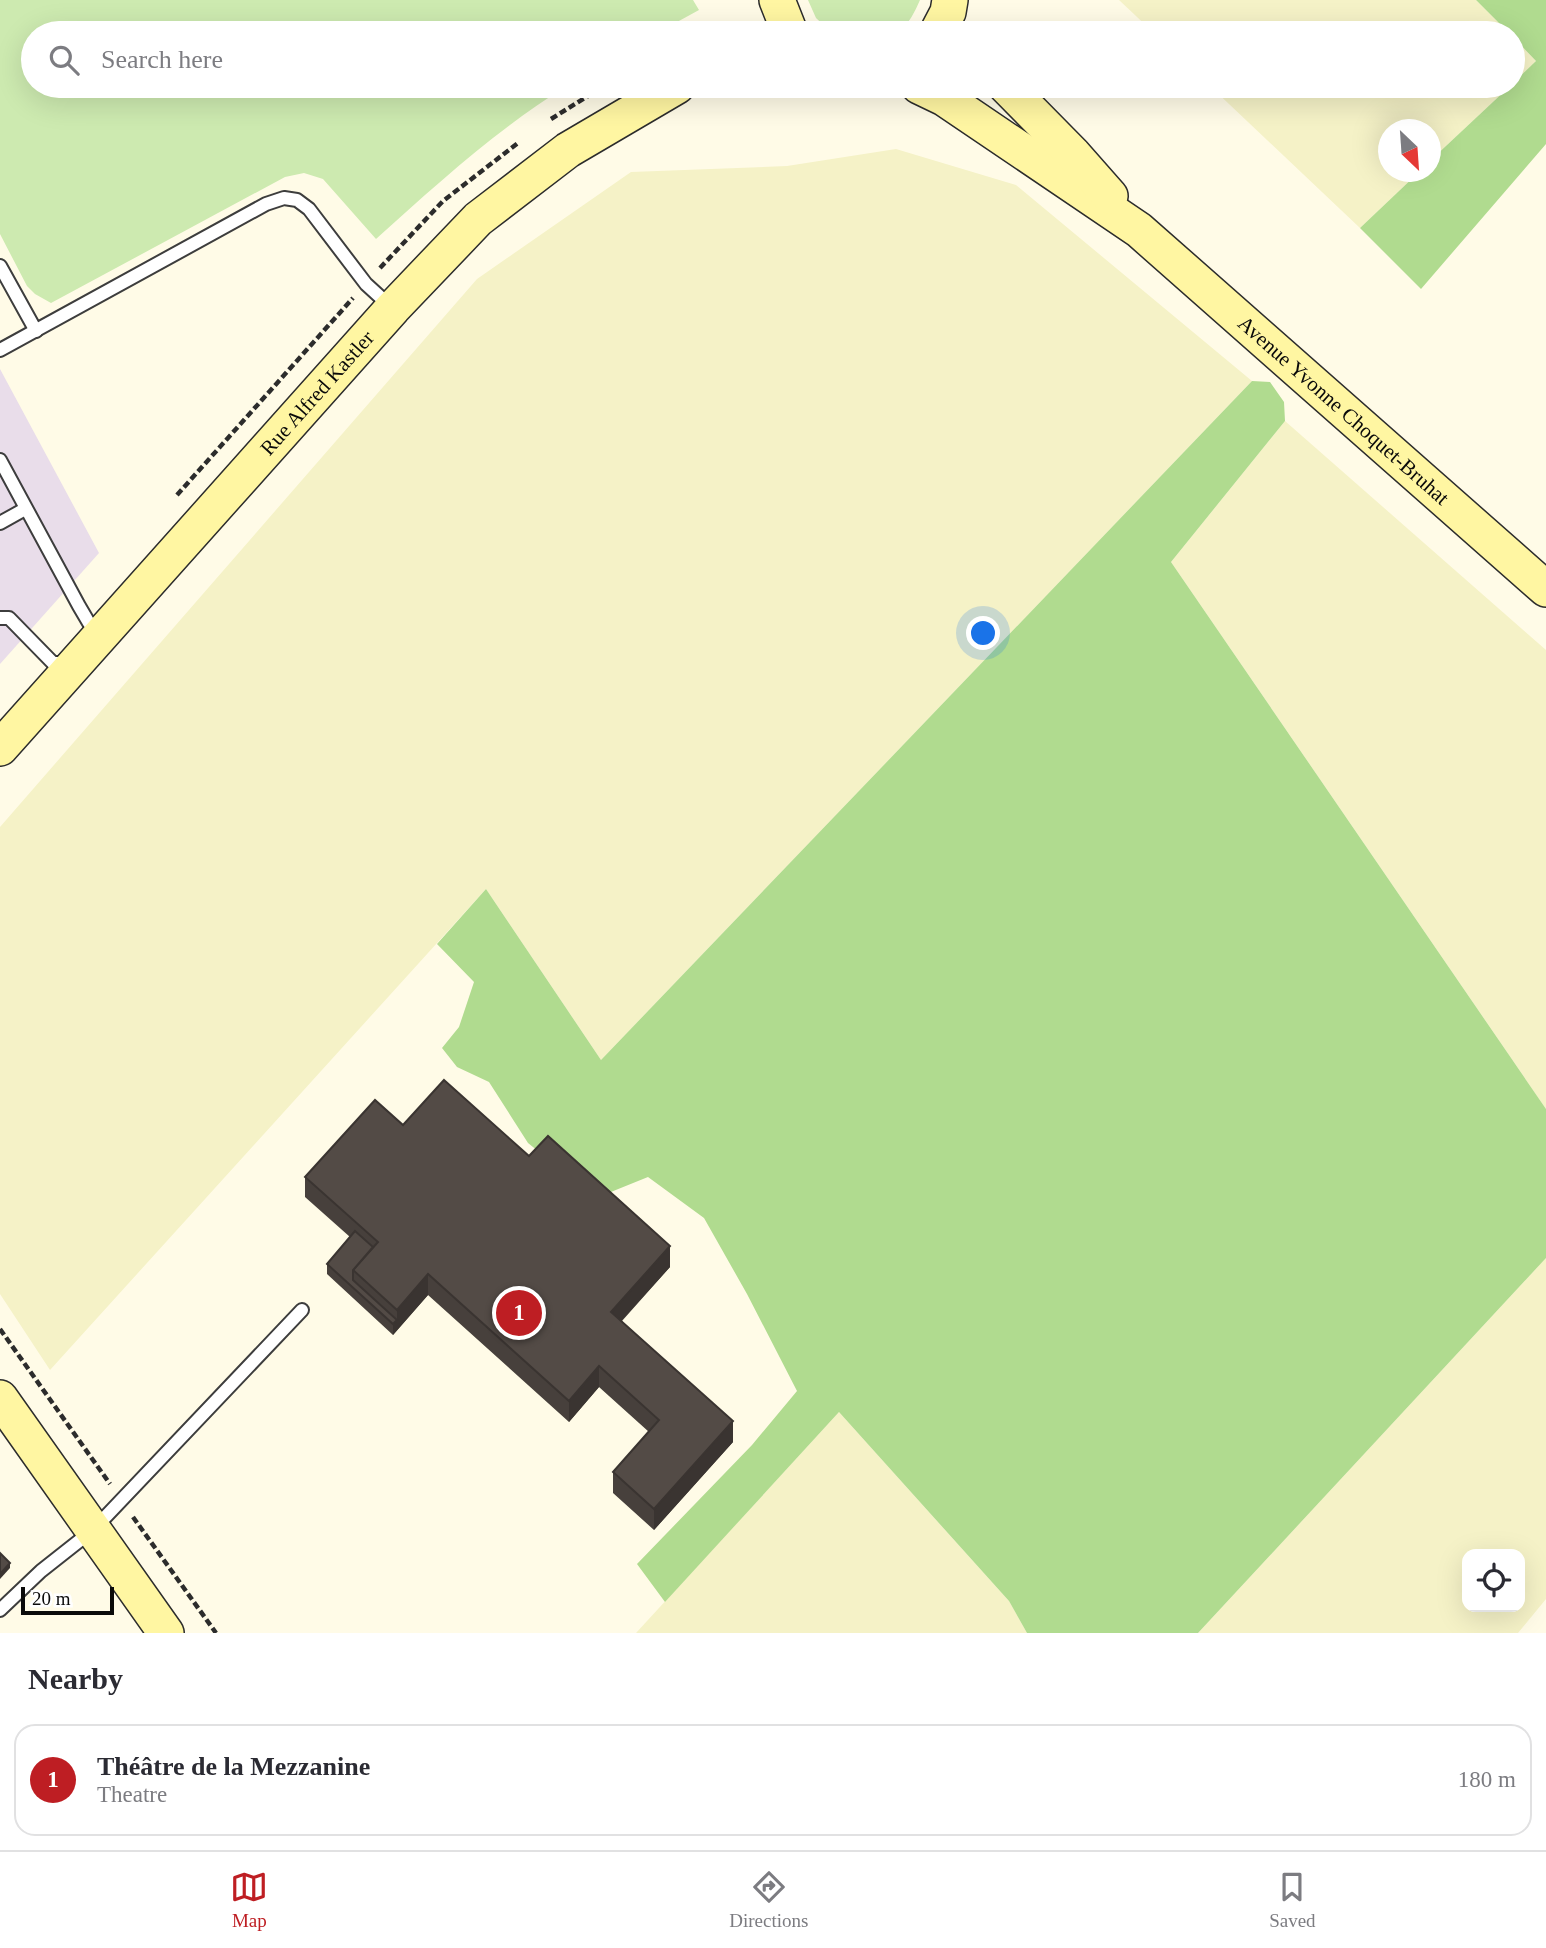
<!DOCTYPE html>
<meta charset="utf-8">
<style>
:root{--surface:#fff;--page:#f2f2f3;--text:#2b2b33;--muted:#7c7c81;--line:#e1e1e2;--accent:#be1e23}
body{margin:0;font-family:Georgia,serif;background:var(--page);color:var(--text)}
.controls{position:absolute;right:21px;bottom:21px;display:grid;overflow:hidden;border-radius:14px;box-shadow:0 7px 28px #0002}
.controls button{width:63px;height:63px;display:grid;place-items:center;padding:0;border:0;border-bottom:2px solid var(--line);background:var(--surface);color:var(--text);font:35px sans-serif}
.compass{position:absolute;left:1378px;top:119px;width:63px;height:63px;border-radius:50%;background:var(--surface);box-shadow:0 7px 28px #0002;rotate:155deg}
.scale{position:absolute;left:21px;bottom:18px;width:93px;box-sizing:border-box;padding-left:7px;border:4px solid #0a0a0a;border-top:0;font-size:19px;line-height:24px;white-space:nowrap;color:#0a0a0a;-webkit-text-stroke:5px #fff;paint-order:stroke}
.you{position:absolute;left:984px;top:634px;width:24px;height:24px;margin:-18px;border:5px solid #fff;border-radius:50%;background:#1a73e8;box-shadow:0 0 0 10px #1a73e833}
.badge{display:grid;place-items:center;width:46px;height:46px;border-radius:50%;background:var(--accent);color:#fff;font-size:23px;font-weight:700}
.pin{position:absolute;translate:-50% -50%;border:4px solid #fff;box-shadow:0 2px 7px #0006}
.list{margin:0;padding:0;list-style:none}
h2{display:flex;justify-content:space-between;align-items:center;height:91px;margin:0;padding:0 28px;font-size:30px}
h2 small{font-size:23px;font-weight:400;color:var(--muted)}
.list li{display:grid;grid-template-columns:46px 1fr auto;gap:21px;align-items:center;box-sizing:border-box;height:112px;margin:0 14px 14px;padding:0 14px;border:2px solid var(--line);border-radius:21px}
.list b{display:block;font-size:26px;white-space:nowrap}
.list p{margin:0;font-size:23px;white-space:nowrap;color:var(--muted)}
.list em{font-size:23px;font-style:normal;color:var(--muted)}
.icon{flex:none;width:38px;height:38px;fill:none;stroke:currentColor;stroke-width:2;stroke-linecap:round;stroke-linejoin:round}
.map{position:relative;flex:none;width:1546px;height:1633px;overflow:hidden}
.search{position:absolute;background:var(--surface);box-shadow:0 7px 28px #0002;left:21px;right:21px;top:21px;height:77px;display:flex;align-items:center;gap:18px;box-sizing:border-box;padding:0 24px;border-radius:38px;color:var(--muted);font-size:26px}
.sheet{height:217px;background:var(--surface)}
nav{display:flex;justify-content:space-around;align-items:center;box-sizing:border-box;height:98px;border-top:2px solid var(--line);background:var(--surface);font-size:19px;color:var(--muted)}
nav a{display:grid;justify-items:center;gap:4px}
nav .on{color:var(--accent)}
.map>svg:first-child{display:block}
.industrial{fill:#e9ddea}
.farmland{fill:#f5f2c7;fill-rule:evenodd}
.green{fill:#cdeab0}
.forest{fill:#b0db8f}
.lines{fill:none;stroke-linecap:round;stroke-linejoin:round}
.lane-casing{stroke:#3d3d3d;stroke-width:16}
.secondary-casing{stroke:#2c2c2c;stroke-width:38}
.path{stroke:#2c2c2c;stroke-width:4.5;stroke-dasharray:7 3.5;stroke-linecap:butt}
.lane{stroke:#fff;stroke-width:12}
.secondary{stroke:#fff6a2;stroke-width:35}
.wall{fill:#47403c}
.shaded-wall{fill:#3a3431}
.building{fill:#534b46;stroke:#3a3431;stroke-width:2}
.labels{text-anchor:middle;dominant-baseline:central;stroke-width:7;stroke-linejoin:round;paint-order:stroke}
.street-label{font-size:21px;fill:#0a0a0a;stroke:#fff}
</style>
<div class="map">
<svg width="1546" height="1633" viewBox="0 0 1546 1633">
<rect width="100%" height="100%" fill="#fffbe7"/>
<path class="industrial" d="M0,369L99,553L0,664Z"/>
<g class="farmland">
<path d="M1119,0H1476L1509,33H1154Z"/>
<path d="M1513,37L1536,61L1513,83Z"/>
<path d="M1210,86H1510L1431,160L1430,130H1388V172H1419L1360,228Z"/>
<path d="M896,149L1016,185L1252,381L601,1060L486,889L50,1370L0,1294V827L477,279L631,172L787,166Z"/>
<path d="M1285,421L1546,650V1109L1171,562Z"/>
<path d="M1546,1258V1599L1518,1633H1198ZM1467,1554H1520V1607H1467Z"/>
<path d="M839,1412L1009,1601L1027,1633H636Z"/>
</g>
<g class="green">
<path d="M0,0H693L699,10L657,33H33V86H567C497,129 437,184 376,239L323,179L304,173L285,177L51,303L35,294L27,286L0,234Z"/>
<path d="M808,0H920C915,11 909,25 898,31C886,38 847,33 832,33L816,18Z"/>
</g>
<g class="forest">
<path d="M1476,0H1546V144L1421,289L1360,228L1419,172H1430L1431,160L1510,86H1513V83L1536,61L1513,37V33H1509Z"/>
<path d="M1252,381L1270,382L1284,402L1285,421L1171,562L1546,1109V1258L1198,1633H1027L1009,1601L839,1412L665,1602L637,1564L752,1445L797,1391L747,1294L704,1218L648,1177L596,1198L528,1143L489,1082L457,1067L442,1048L459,1027L474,982L437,944L486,889L601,1060Z"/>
</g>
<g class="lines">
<g class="lane-casing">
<g id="lane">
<path d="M0,266L36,331"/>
<path d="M0,350L266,204L284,198L297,200L309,209L366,284L390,306"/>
<path d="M0,460L79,606L89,623L100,631"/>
<path d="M0,523L25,509"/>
<path d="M0,618H9L53,663H68"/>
<path d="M0,1610L41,1571L93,1530L302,1310"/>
</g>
</g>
<g class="secondary-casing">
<g id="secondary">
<path d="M777,0L790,33"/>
<path d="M937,33L948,12L950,0"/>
<path id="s1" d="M919,86L944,98L1139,230L1546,589"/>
<path d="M1006,86L1073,154L1110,196"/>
<path id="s2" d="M0,748L393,308L478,219L568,150L677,86"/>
<path d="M0,1398L166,1633"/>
</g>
</g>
<g class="path">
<path d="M703,33L708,31L709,33"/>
<path d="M551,119L604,86"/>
<path d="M380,268L443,201L518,143"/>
<path d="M177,495L353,298"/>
<path d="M0,1329L110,1484"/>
<path d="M133,1517L216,1633"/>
</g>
<use href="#lane" class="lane"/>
<use href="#secondary" class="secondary"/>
</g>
<path class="wall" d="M403,1125L529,1156L670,1267L622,1321L733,1442L654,1530L613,1493V1472L649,1432L599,1387L569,1422L428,1295L393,1335L327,1274V1264L350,1237L305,1197V1177Z"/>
<g class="shaded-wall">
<path d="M670,1246V1267L611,1332V1312Z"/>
<path d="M428,1274V1295L393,1335V1324L397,1320V1310Z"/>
<path d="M599,1366V1387L569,1422V1401Z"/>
<path d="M733,1421V1442L654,1530V1509Z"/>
<path d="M10,1563V1568L0,1579V1574Z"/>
</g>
<g class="building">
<path d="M444,1080L529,1156L548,1136L670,1246L611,1312L733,1421L654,1509L613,1472L659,1420L599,1366L569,1401L428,1274L397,1310L353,1270L378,1242L305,1177L375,1100L403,1125Z"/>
<path d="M355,1231L373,1247L353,1270V1280L397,1320L393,1324L327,1264Z"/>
<path d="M0,1553L10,1563L0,1574Z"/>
</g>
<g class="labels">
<g class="street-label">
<text stroke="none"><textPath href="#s2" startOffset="476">Rue Alfred Kastler</textPath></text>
<text stroke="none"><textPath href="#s1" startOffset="536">Avenue Yvonne Choquet-Bruhat</textPath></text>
</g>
</g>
</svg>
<div class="controls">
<button><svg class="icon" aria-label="locate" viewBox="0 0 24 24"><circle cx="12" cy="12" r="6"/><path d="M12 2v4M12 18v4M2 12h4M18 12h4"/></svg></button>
</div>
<svg class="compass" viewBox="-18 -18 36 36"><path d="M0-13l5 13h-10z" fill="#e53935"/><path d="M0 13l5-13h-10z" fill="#7c7c81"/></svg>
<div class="scale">20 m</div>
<div class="you"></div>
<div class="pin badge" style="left:519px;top:1313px">1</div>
<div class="search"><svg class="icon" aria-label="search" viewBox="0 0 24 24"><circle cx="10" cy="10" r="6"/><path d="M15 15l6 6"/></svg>Search here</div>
</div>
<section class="sheet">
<h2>Nearby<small></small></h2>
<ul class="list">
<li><span class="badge">1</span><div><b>Théâtre de la Mezzanine</b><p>Theatre</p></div><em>180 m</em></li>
</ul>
</section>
<nav>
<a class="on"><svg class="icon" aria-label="map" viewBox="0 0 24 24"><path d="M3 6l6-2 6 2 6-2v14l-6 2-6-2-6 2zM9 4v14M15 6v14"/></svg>Map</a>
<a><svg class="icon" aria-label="directions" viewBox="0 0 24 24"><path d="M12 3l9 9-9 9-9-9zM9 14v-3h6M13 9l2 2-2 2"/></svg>Directions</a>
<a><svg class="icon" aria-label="saved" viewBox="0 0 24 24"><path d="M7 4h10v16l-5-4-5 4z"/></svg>Saved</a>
</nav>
